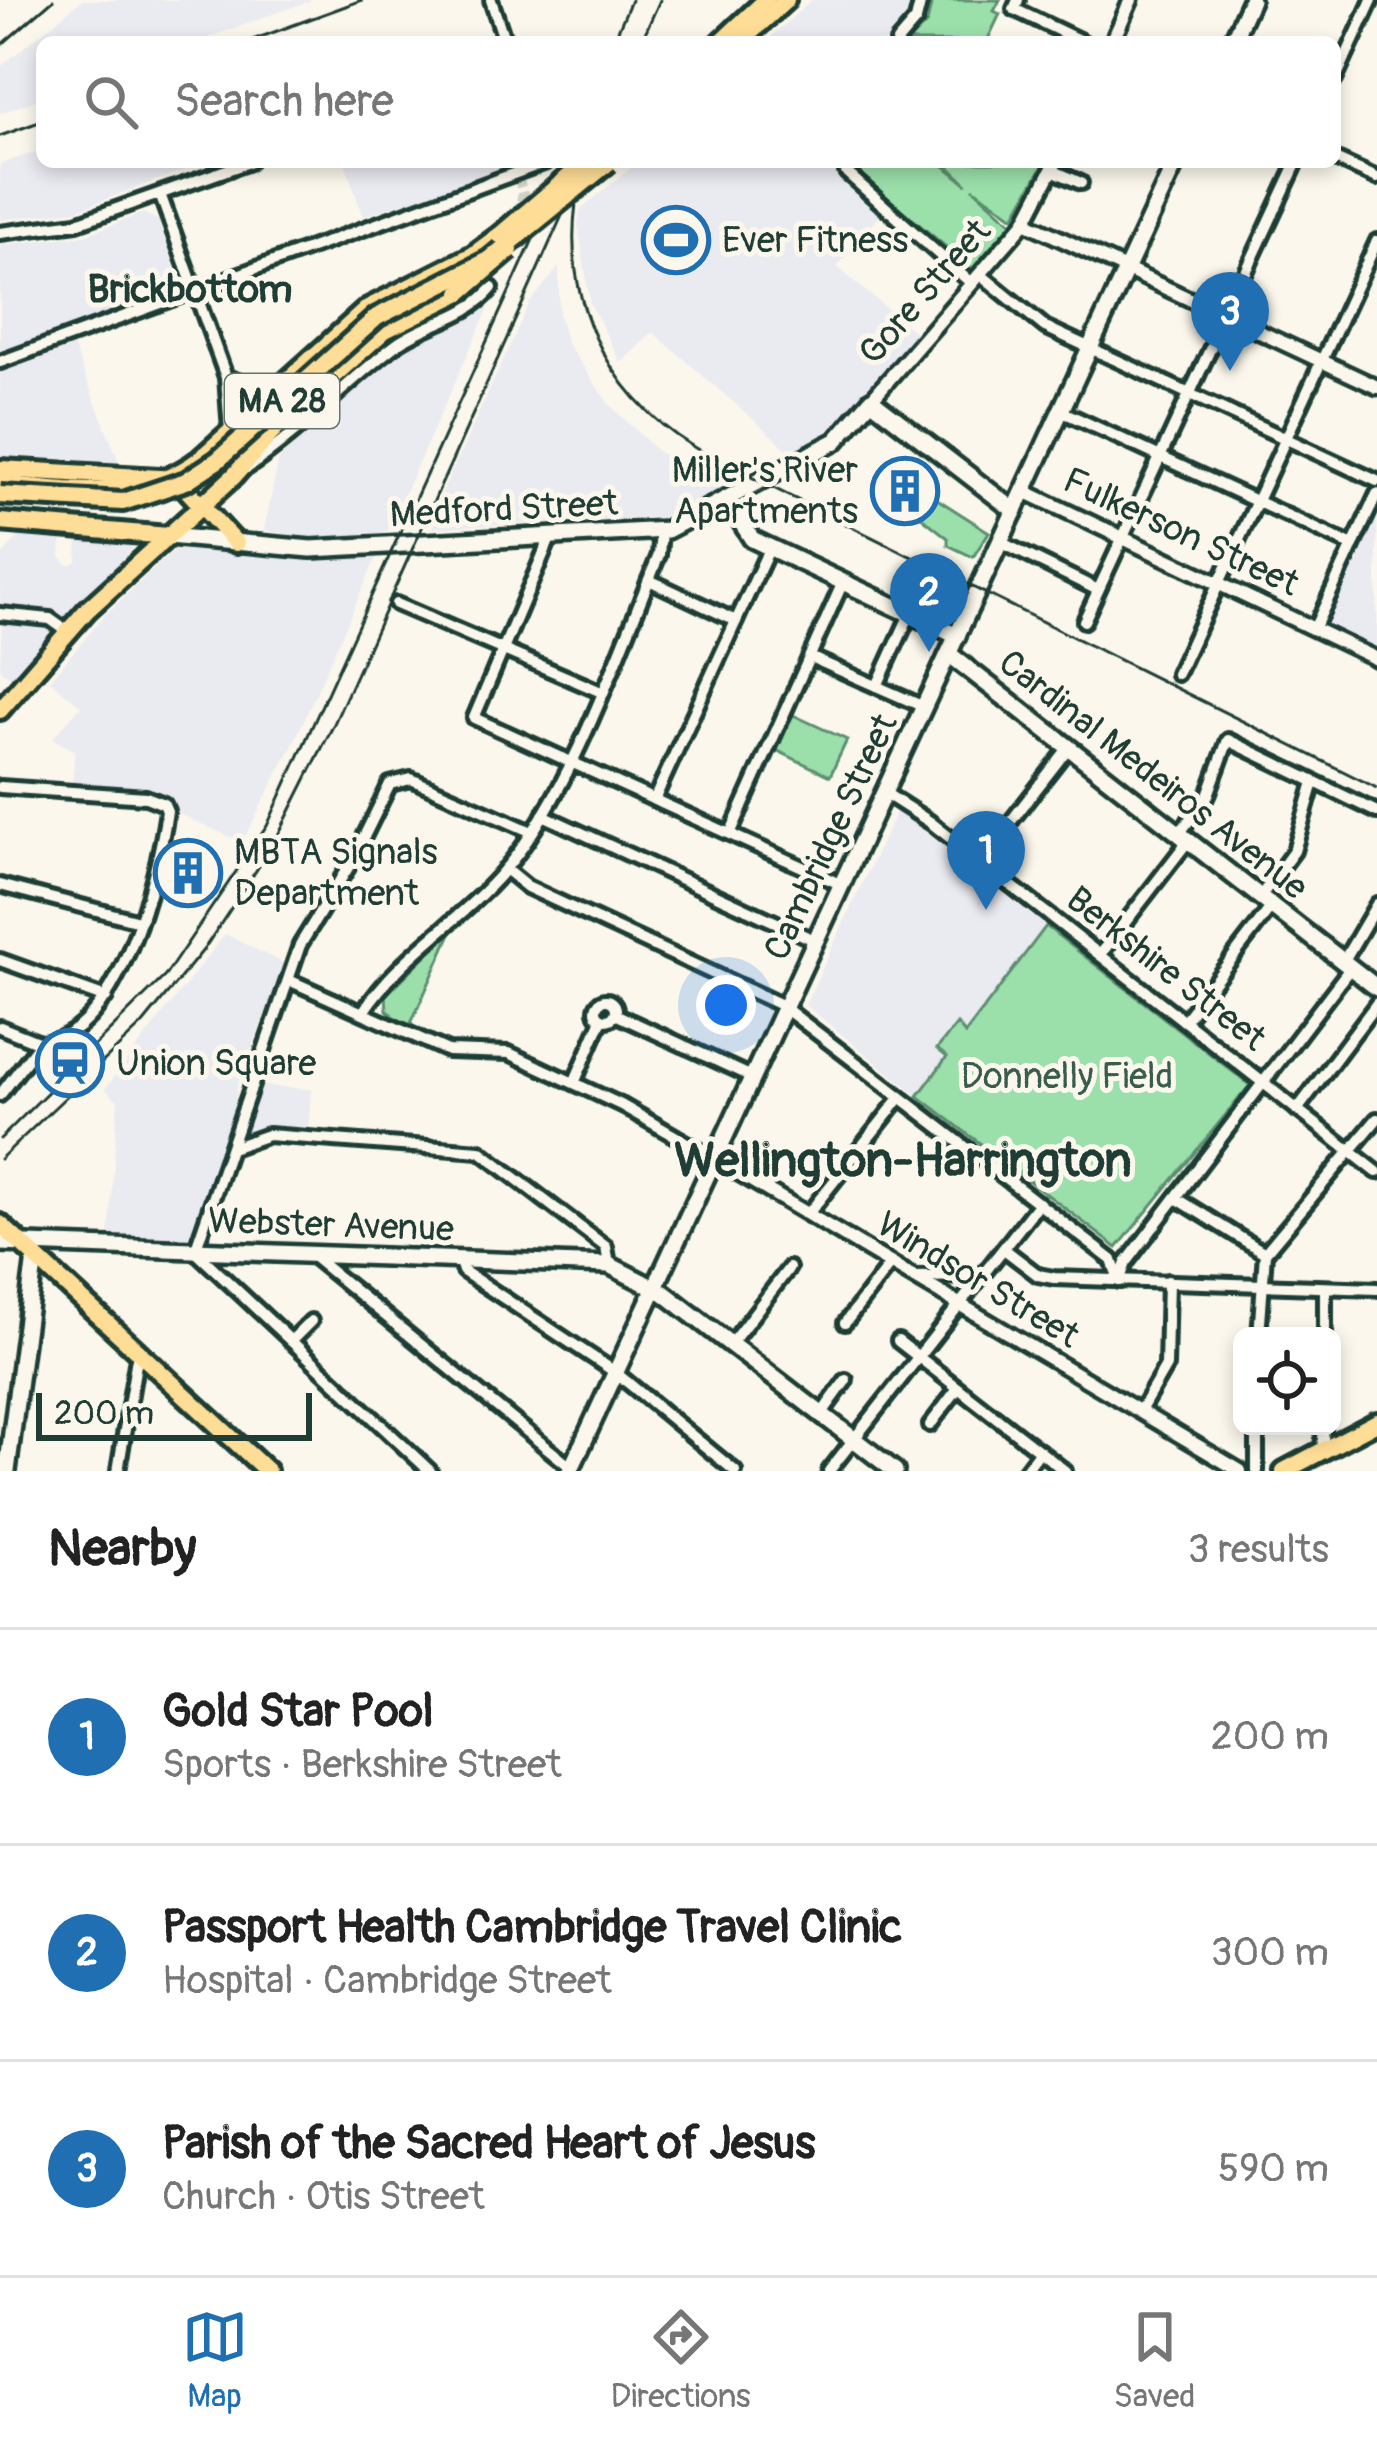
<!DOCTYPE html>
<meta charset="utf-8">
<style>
:root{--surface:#fff;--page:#f6f6f6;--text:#222;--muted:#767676;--line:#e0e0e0;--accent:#1f6fb2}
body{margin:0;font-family:Pangolin,sans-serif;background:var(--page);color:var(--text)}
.controls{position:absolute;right:36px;bottom:36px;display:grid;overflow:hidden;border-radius:18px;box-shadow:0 6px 18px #0003}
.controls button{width:108px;height:108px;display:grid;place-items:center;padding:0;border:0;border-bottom:3px solid var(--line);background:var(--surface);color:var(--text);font:60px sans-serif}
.scale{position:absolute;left:36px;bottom:30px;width:276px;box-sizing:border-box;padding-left:12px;border:6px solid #1f3d34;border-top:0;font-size:33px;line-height:42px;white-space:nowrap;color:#1f3d34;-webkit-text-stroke:9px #fbf7ec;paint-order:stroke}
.you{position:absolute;left:726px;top:1005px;width:42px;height:42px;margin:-30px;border:9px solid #fff;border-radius:50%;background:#1a73e8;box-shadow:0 0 0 18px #1a73e833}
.badge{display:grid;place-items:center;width:78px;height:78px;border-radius:50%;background:var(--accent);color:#fff;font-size:39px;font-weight:700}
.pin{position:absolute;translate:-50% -99px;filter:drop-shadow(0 3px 6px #0008)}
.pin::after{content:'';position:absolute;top:63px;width:42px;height:36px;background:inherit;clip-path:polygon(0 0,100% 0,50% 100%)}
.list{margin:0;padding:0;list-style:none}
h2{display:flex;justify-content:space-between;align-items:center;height:156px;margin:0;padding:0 48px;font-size:51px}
h2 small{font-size:39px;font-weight:400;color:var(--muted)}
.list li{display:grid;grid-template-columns:78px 1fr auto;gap:36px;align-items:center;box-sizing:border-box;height:216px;padding:0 48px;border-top:3px solid var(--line)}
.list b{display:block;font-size:45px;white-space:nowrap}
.list p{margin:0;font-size:39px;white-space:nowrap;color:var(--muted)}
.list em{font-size:39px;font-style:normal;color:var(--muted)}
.icon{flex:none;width:66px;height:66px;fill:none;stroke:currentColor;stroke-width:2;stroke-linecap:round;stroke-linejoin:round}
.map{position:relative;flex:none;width:1377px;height:1471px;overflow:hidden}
.search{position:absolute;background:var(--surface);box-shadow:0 6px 18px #0003;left:36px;right:36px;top:36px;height:132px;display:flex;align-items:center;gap:30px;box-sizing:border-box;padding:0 42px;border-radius:18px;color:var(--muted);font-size:45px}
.sheet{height:804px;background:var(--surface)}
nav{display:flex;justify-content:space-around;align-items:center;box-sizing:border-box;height:168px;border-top:3px solid var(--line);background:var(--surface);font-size:33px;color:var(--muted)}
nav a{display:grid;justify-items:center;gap:6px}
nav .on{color:var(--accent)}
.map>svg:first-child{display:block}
.built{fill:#eaeaf1}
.green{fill:#9bdfab;stroke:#5d8e70;stroke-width:3}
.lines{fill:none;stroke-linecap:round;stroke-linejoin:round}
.minor-tunnel{stroke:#cfd2c7;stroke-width:10;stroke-dasharray:10 5;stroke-linecap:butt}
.minor-casing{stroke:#1f3d34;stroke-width:20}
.tertiary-casing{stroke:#1f3d34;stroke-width:21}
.secondary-casing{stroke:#1f3d34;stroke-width:24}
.primary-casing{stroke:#1f3d34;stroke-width:26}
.trunk-casing{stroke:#1f3d34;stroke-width:26}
.minor{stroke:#fbf7ec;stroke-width:10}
.tertiary{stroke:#fbf7ec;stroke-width:12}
.secondary{stroke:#fbf7ec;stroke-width:15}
.primary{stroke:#fedd96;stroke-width:16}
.trunk{stroke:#fedd96;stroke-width:16}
.tram{stroke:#1f3d34;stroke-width:3}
.rail{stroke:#1f3d34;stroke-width:3}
.primary-bridge-casing{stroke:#1f3d34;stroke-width:26;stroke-linecap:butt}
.trunk-bridge-casing{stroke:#1f3d34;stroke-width:26;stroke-linecap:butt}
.primary-bridge{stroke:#fedd96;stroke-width:16}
.trunk-bridge{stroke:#fedd96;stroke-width:16}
.labels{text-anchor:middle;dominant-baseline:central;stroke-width:10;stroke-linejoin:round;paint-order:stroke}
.shield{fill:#fbf7ec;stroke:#61756b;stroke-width:3}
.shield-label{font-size:33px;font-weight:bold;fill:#1f3d34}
.poi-label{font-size:36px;fill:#1f3d34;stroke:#fbf7ec;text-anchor:start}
.street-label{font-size:36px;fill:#1f3d34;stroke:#fbf7ec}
.park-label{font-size:36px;fill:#385d4c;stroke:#fbf7ec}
.neighbourhood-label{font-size:39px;font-weight:bold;fill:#1f3d34;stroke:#fbf7ec}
.district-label{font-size:48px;font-weight:bold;fill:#1f3d34;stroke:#fbf7ec}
</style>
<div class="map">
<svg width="1377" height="1471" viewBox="0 0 1377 1471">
<rect width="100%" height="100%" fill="#fbf7ec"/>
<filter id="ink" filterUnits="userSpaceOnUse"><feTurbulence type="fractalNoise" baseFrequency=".00833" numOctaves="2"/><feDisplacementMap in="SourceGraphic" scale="24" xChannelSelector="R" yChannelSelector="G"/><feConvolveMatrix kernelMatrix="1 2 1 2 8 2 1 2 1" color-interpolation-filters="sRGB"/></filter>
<g filter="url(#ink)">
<g class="built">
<path d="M82,0H312L196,42H42V98L0,113V67Z"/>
<path d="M812,0H913L909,21L891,42H765Z"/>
<path d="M42,150V162H190L192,167L77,210L0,220V164Z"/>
<path d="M345,162H532L363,216Z"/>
<path d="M638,162H843L882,213L837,267L919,336L827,439L795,456L653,332L621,363L590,303L578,224L581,209Z"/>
<path d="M143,213L158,220L176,272L169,290L0,352V245L85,235Z"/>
<path d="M559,267V314L566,342L609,404L658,452L724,488L669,517L432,528L435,508L529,304Z"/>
<path d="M495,294L387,532L306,538L264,530L279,459L387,362Z"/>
<path d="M72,343L123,472L0,463V370Z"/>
<path d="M1377,514V647L1327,623Z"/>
<path d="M23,532L62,535L60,557L68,565L77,562L78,537L129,541L133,547L66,624L49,613L0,609V558Z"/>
<path d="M175,549L307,559L377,556L291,749L242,842L170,810L142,791L72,785L75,750L52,739L81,706L50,680L106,614Z"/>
<path d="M2,620L47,622L60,631L17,683L0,669Z"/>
<path d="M897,810L1046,926L918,1096L805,1005Z"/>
<path d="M225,934L285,964L238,1084L226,1155L192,1243L109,1237L118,1101L105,1089Z"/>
<path d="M256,1086L311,1089L308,1133L242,1134Z"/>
</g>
<g class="green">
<path d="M932,0H1000L994,11L1000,14L988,39L993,42H908L927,23Z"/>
<path d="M940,162L967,184L944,162H1045L1014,217L973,188L1012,223L972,269L846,163Z"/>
<path d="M934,497L989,532L973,557L948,545V538L920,516Z"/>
<path d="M791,714L847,740L830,776L774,749Z"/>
<path d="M1046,926L1250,1085L1117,1248L918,1096L947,1057L937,1049L957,1024L965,1034Z"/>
<path d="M453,929L408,1030L387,1010L386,995Z"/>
</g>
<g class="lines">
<path class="minor-tunnel" d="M517,216L523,194L518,176"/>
<g class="minor-casing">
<g id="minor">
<path d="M491,0L505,42"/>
<path d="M1018,0L1014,9L1083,42"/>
<path d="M897,42L916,20L921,0"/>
<path d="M1335,80L1372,0"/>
<path d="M1335,159L1377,178"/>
<path d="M1052,170L1081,183"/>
<path d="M846,172L971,283"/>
<path d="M160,194L226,377L230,430"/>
<path d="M0,233L77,223L249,162"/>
<path d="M980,274L1045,327L1377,481"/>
<path d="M0,362L546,162"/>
<path d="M226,377L273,393"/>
<path d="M1061,411L1353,546"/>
<path d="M247,468C302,431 345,383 397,344C427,323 469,317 492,288"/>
<path d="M551,536L474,718L842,885"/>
<path d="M1000,542L1098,590"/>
<path d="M649,580L736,621"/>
<path d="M396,604L599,691"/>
<path d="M0,614L50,619L68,632"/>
<path d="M1084,621L1297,162"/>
<path d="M1314,629L1377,494"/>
<path d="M810,657L924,707"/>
<path d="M1177,674L1377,241"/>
<path d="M877,686L910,614"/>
<path d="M0,787L146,797L164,804L167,811C158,875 118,1040 40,1043L0,1095"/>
<path d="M885,793L930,822L1377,1172"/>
<path d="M654,800L770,547"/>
<path d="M543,815L816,941"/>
<path d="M730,834L843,582"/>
<path d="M1179,834L1208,795L1228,740L1377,812"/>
<path d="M980,861L1069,747"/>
<path d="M505,869L527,887L781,1005L1112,1260L1119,1281"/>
<path d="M0,885L139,921"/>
<path d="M1260,897L1294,851L1314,782"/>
<path d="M1100,955L1188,841"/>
<path d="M0,960L106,998"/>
<path d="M1343,962L1377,904"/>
<path d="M291,981L448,1051L509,1053L621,1105L715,1159"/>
<circle cx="606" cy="1010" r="10"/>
<path d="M363,1012C403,951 467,918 511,862C574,784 620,649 659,555L661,531"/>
<path d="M615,1014L752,1077"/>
<path d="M1184,1021L1272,906"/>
<path d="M0,1027L40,1043"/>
<path d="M574,1083L602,1019"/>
<path d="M1297,1110L1377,1003"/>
<path d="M234,1147L268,1135L480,1151L606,1247L609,1265"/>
<path d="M1176,1198L1265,1253"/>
<path d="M808,1214L900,1098"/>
<path d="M1004,1249L1038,1275L1054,1278L1377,1289"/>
<path d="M311,1255L573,1469"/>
<path d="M459,1259L463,1271L615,1372L735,1471"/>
<path d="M915,1277L982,1276"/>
<path d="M1119,1281L1126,1263L1351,967"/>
<path d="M845,1323L891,1263"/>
<path d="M1259,1336L1265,1253L1377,1119"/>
<path d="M1325,1336V1288"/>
<path d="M291,1341L311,1321"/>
<path d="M898,1341L1065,1471"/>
<path d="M730,1345L789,1268"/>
<path d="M1140,1411L1166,1366L1168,1281"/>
<path d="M822,1413L846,1380"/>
<path d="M930,1425L958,1388"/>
<path d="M1257,1426V1471"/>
<path d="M1322,1451L1324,1426"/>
<path d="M118,1471L138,1352"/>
<path d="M430,1471L195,1251L300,945L352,861L390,784L411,779L532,832"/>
<path d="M829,1471L1039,1203"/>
<path d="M1025,1471L1040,1451"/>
</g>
</g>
<g class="tertiary-casing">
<g id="tertiary">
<path d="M1112,42L1131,0"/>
<path d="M1025,222L1377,387"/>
<path d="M871,400L1025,222L1056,162"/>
<path d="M1024,491L1377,659"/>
<path d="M715,1159L1240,1471"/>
</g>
</g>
<g class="secondary-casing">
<g id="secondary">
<path d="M1232,42L1251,0"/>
<path d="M727,500L752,539L957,636"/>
<path d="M168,536L311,549L667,530L836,441L871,400L1015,511"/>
<path d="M949,654L1377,988"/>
<path d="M0,1243L609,1265L664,1293L895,1471"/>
<path d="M7,1471L35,1257"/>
<path d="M570,1471L1176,162"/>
</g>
</g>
<g class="primary-casing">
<g id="primary">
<path d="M0,469L177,479L236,543"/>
<path d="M0,522L168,536"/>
<path d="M0,710L87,610L234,476L278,425L385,330L461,292"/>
<path d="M0,1224L267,1471"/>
<path d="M1284,1471L1377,1422"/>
</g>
</g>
<g class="trunk-casing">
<g id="trunk">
<path d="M721,42L766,0"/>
<path d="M740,42L786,0"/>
<path d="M0,484C69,490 141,504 200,459L368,308L473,255L500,235"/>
</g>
</g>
<use href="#minor" class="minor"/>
<use href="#tertiary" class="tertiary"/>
<use href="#secondary" class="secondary"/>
<use href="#primary" class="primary"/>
<use href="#trunk" class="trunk"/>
<g class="tram">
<path d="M247,42L362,0"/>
<path d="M613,42L631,0"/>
<path d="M0,136L42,121"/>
<path d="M0,1139L165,976L267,826L568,162"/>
</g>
<g class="rail">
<path d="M641,42L660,0"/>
<path d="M0,46L53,0"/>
<path d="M576,203C562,311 616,407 711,457L1377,788"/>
<path d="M0,1159L142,1025L204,949L273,845L333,726L586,162"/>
</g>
<g class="primary-bridge-casing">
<path id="primary-bridge" d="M461,292L510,250"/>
</g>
<g class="trunk-bridge-casing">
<g id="trunk-bridge">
<path d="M500,235L586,162"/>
<path d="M0,495L123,502L186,481L218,460L377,317L489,260L609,162"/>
</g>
</g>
<use href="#primary-bridge" class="primary-bridge"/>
<use href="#trunk-bridge" class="trunk-bridge"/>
</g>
</g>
<defs>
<g id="stadium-ring" transform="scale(3.45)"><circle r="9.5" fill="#fbf7ec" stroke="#1f6fb2" stroke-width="1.5"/><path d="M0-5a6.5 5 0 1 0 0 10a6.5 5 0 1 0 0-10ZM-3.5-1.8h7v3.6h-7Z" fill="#1f6fb2"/></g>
<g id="building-ring" transform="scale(3.45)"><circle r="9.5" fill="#fbf7ec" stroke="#1f6fb2" stroke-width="1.5"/><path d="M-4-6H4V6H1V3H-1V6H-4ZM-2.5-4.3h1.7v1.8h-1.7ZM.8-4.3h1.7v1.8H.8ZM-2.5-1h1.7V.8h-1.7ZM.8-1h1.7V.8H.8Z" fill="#1f6fb2"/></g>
<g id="station-ring" transform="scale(3.45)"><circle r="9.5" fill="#fbf7ec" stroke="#1f6fb2" stroke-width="1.5"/><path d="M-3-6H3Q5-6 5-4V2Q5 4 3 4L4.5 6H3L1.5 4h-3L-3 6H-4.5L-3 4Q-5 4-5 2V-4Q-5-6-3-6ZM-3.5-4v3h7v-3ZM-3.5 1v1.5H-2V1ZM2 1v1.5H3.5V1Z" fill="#1f6fb2"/></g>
</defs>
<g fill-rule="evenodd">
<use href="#stadium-ring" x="676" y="240"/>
<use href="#building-ring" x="905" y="491"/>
<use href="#building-ring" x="188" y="873"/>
<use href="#station-ring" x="70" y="1063"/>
</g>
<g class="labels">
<rect class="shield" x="225" y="374" width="114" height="54" rx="9"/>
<g class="shield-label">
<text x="282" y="401">MA 28</text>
</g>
<g class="poi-label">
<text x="722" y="240">Ever Fitness</text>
<text x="858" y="470" text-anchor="end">Miller's River<tspan x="858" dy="41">Apartments</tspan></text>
<text x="234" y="852">MBTA Signals<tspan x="234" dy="41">Department</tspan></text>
<text x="116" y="1063">Union Square</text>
</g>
<g class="street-label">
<text transform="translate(925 292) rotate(-49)">Gore Street</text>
<text transform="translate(504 509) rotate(-3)">Medford Street</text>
<text transform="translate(1181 532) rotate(25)">Fulkerson Street</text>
<text transform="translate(1153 775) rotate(38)">Cardinal Medeiros Avenue</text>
<text transform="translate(831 837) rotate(-65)">Cambridge Street</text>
<text transform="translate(1166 969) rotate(38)">Berkshire Street</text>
<text transform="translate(331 1225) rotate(2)">Webster Avenue</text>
<text transform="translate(978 1280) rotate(31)">Windsor Street</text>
</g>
<g class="park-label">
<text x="1067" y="1076">Donnelly Field</text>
</g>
<g class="neighbourhood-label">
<text x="190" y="289">Brickbottom</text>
</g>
<g class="district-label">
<text x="903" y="1161">Wellington-Harrington</text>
</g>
</g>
</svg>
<div class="controls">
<button><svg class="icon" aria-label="locate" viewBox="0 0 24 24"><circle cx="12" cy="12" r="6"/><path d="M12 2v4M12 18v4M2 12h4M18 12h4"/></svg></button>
</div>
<div class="scale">200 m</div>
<div class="you"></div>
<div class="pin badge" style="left:986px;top:910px">1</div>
<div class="pin badge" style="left:929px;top:652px">2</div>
<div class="pin badge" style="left:1230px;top:371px">3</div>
<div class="search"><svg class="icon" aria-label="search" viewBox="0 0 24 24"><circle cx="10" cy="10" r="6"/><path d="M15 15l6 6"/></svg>Search here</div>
</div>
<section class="sheet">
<h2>Nearby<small>3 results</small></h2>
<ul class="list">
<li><span class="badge">1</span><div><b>Gold Star Pool</b><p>Sports · Berkshire Street</p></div><em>200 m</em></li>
<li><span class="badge">2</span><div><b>Passport Health Cambridge Travel Clinic</b><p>Hospital · Cambridge Street</p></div><em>300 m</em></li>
<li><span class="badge">3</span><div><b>Parish of the Sacred Heart of Jesus</b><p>Church · Otis Street</p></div><em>590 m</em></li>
</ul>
</section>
<nav>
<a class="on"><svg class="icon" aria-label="map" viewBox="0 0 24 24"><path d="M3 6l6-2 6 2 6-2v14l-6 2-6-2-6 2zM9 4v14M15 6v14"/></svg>Map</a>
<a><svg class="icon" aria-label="directions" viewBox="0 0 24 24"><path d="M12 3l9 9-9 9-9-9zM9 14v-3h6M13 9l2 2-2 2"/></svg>Directions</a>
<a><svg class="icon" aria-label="saved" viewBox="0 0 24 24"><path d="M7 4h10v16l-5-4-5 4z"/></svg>Saved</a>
</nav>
